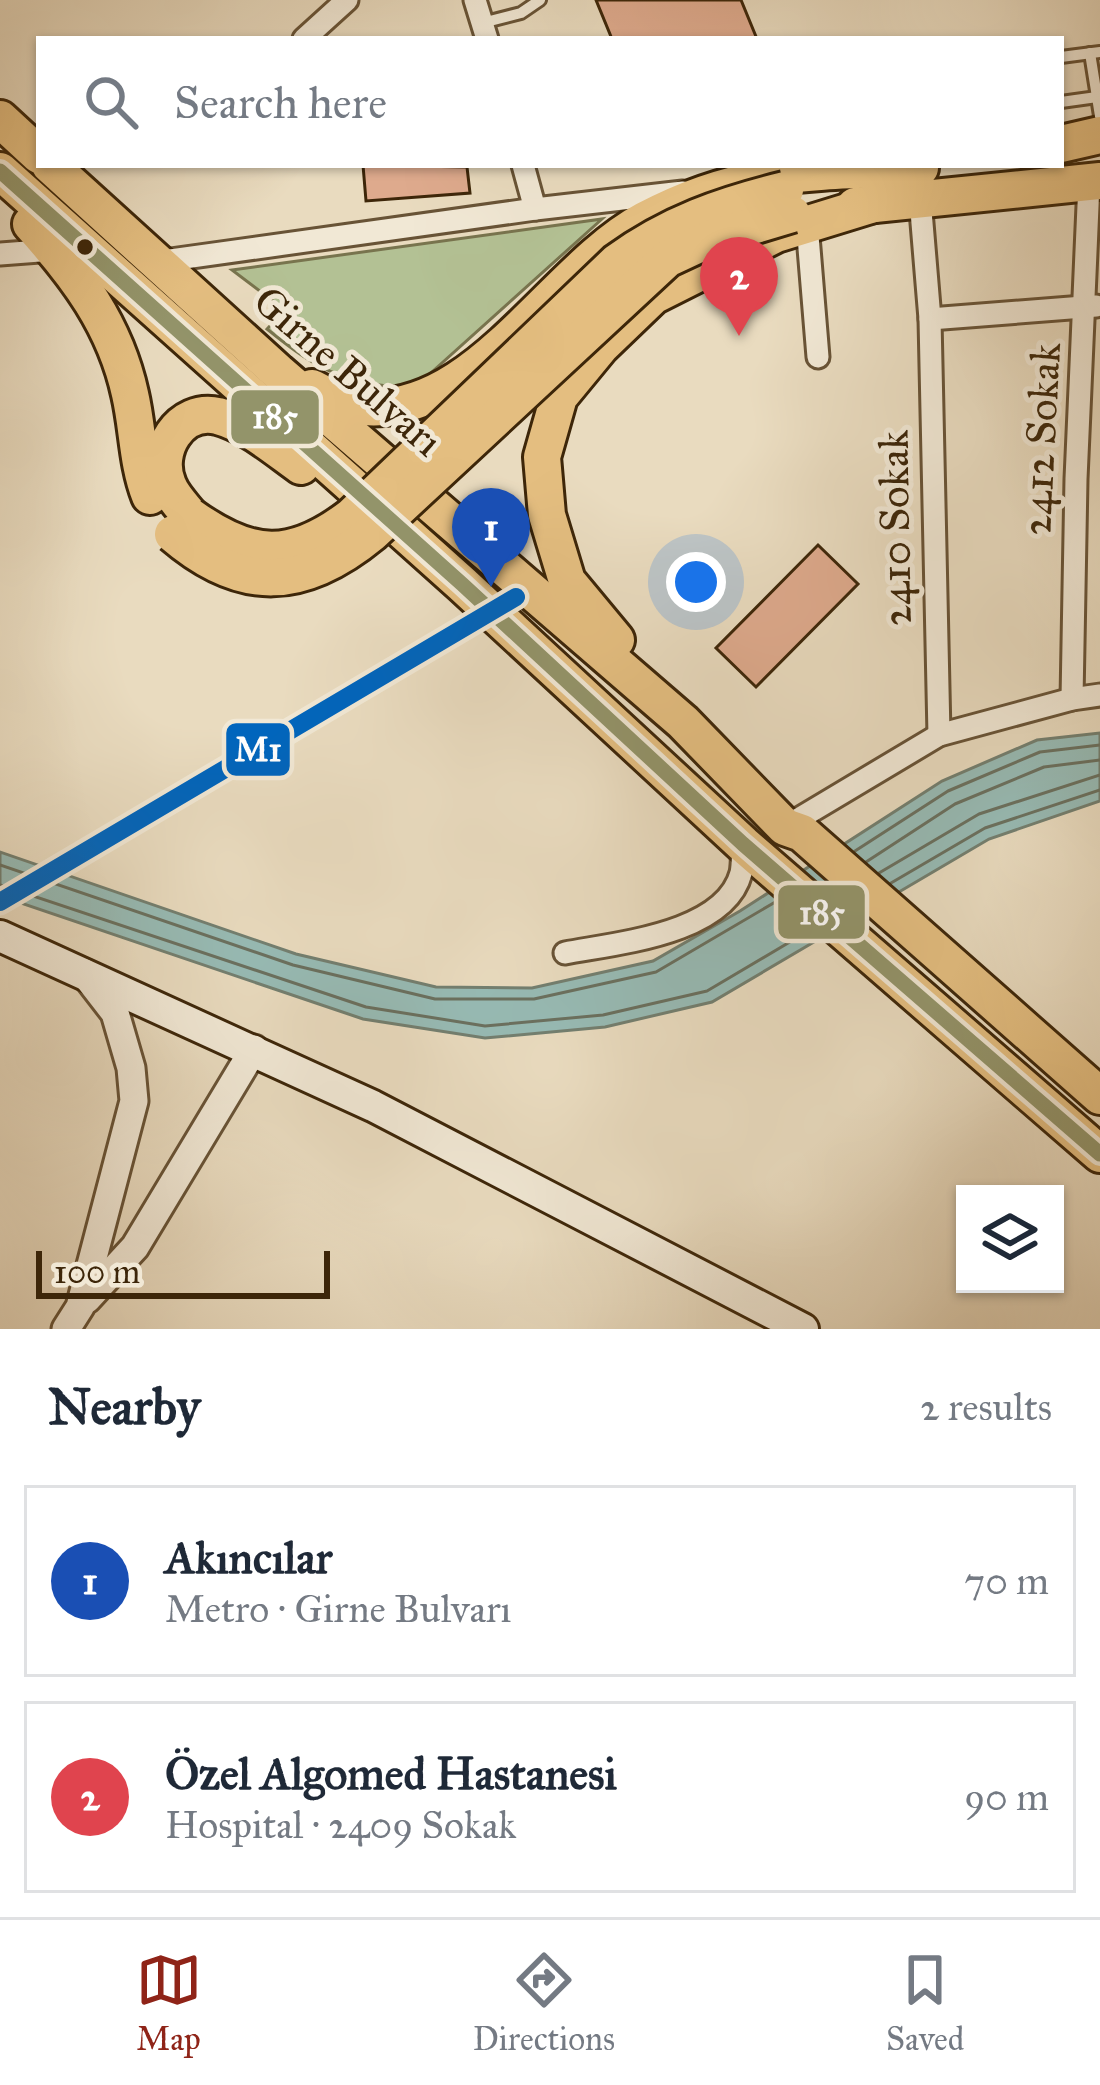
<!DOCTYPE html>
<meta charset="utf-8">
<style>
:root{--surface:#fff;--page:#f2f2f3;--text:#1f2937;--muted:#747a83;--line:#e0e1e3;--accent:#8f2418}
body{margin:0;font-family:"IM FELL Great Primer",serif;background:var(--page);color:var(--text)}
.controls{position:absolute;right:36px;bottom:36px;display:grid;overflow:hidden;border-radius:0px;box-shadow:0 3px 9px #0004}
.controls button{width:108px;height:108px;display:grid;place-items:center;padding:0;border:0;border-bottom:3px solid var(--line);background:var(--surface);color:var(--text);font:60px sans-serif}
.scale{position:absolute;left:36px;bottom:30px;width:294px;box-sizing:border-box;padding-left:12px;border:6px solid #3d2609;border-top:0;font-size:33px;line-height:42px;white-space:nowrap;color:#3d2609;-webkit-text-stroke:9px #f1e8d5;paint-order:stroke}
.you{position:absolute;left:696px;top:582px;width:42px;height:42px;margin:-30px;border:9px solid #fff;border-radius:50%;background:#1a73e8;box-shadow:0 0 0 18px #1a73e833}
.badge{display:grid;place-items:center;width:78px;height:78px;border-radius:50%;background:var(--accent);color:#fff;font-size:39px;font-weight:700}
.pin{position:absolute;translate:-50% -99px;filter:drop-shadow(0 3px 6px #0008)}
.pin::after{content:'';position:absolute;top:63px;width:42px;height:36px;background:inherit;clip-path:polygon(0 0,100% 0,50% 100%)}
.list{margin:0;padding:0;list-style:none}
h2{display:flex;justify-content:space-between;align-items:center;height:156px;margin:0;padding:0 48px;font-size:51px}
h2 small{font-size:39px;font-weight:400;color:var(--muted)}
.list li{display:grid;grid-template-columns:78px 1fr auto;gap:36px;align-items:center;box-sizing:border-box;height:192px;margin:0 24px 24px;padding:0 24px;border:3px solid var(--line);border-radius:0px}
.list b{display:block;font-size:45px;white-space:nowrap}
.list p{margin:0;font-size:39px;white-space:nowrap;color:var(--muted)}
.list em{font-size:39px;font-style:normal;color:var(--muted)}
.icon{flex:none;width:66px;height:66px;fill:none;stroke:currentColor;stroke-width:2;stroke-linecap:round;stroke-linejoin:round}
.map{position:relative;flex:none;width:1100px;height:1329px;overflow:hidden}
.search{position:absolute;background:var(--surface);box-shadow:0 3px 9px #0004;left:36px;right:36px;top:36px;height:132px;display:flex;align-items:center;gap:30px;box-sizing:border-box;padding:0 42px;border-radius:0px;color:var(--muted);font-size:45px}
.sheet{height:588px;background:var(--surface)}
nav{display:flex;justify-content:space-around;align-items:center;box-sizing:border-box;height:168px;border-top:3px solid var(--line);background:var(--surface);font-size:33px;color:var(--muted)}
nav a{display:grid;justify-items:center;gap:6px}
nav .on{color:var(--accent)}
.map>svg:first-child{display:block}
.green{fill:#b3c194;stroke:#78744e;stroke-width:3}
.water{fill:#97bbb5;stroke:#737f70;stroke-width:3}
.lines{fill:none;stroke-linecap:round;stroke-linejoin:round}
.shore{stroke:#6a705f;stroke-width:3}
.building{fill:#deaa8d;stroke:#3d2609;stroke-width:3}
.service-casing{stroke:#685336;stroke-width:16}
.minor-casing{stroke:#685336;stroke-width:27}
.tertiary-casing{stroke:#685336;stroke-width:33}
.secondary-casing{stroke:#3d2609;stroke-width:36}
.trunk-casing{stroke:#3d2609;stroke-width:42}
.service{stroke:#f1e8d5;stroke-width:10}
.minor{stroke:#f1e8d5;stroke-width:21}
.tertiary{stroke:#f1e8d5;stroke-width:27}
.secondary{stroke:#f1e8d5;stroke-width:30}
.trunk{stroke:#e4be80;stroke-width:36}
.trunk-bridge-casing{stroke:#3d2609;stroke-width:42;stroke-linecap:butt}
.trunk-bridge{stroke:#e4be80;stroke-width:36}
.bus-1-casing{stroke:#f1e8d5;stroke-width:24}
.bus-1{stroke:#93946a;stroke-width:15}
.metro-1-casing{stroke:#f1e8d5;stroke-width:27}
.metro-1{stroke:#0065bd;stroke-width:18}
.bus-dot{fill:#3d2609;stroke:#f1e8d5;stroke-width:4.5}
.labels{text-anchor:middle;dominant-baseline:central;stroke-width:10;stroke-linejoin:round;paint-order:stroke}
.street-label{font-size:42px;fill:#3d2609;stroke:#f1e8d5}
.line-badge{stroke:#f1e8d5;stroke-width:4.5}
.badge-label{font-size:33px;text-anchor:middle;font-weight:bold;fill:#fff}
</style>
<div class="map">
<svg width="1100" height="1329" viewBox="0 0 1100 1329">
<rect width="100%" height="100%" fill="#e9dbbf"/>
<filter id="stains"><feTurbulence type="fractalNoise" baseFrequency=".00167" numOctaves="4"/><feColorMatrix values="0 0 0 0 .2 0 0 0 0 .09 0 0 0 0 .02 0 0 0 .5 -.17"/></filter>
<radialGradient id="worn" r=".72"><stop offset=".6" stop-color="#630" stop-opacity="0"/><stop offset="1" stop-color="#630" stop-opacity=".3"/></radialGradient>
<path class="green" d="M602,219L413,389C344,383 320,372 267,329L285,310L232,270Z"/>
<path class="water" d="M1100,733V801L989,839L712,1002L605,1027L485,1038L363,1019L0,896V852L296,954L436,987L532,988L653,961L740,911L942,781L1037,740Z"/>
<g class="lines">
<g class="shore">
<path d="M855,851L948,791L1040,752L1100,745"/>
<path d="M866,862L955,804L1044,767L1100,760"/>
<path d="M0,865L293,965L435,999H534L656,972L777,901"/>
<path d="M879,873L979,814L1100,775"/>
<path d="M891,883L985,828L1100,790"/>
<path d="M0,885L366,1007L485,1026L603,1015L707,991L810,930"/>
</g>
</g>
<g class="building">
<path d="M596,0H741L757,39H612Z"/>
<path d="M363,165L467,167L470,193L366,201Z"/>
<path d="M818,545L858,584L756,687L716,648Z"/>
</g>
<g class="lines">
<g class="service-casing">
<g id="service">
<path d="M482,23L521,13L540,0"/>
<path d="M1090,53L1100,116"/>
<path d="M1061,57L1100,52"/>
<path d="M1061,102L1097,97"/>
</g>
</g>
<g class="minor-casing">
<g id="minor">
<path d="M475,0L487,39"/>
<path d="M304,39L347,0"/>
<path d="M523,165L535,209"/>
<path d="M920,199L930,319L939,735"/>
<path d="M807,224L818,357"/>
<path d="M0,254L53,250"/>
<path d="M156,262L535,209L683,192"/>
<path d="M930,319L1096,306"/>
<path d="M1072,699L1076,479L1089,183"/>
<path d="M785,827L939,735L1072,699L1100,695"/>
<path d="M565,953C617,943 725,934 741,873C743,864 742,853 743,844"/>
</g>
</g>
<g class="tertiary-casing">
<g id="tertiary">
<path d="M87,1299L135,1247L254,1049"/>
<path d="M66,1329L80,1307L134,1101L131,1068L115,1013L84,973"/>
</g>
</g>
<g class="secondary-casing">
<path id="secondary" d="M0,936L373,1106L803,1329"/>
</g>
<g class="trunk-casing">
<g id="trunk">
<path d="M0,119L39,155"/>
<path d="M1061,144L1100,135"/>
<path d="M50,165L278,372L683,722L785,827L802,833L1100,1096"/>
<path d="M0,171L462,584L743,844L1100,1154"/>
<path d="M855,206L1100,181"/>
<path d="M31,224C77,275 115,325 130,394C138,428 137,463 150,496"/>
<path d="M312,388C325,394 340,404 354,406C473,425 551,270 645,220C743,168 814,172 920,168"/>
<path d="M190,516C182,506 172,496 168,485C153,451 180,407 218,416C248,424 277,449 301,466"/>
<path d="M616,640L567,581L547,515L542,457L559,397L601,346L653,296L776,234L880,202"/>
</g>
</g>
<use href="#service" class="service"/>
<use href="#minor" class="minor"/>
<use href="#tertiary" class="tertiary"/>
<use href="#secondary" class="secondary"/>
<use href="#trunk" class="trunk"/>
<g class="trunk-bridge-casing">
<g id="trunk-bridge">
<path d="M190,516C251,560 292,562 352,516L617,262C669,224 723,205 785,190"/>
<path d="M173,534C243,594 303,590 372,533L667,259L712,238L792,214"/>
</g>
</g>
<use href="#trunk-bridge" class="trunk-bridge"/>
<g class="bus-1-casing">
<path id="bus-1" d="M0,171L462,584L743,844L1100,1154"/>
</g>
<use href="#bus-1" class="bus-1"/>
<g class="metro-1-casing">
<path id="metro-1" d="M0,902L516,597"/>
</g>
<use href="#metro-1" class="metro-1"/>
</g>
<circle class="bus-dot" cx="85" cy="247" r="10"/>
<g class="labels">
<g class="street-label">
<text transform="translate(348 371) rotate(41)">Girne Bulvarı</text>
<text transform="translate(1041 439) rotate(-87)">2412 Sokak</text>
<text transform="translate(895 528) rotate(-91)">2410 Sokak</text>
</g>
</g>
<g class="line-badge">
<rect x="229" y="388" width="92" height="58" rx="12" fill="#93946a"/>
<rect x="224" y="721" width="68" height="57" rx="12" fill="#0065bd"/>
<rect x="776" y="883" width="91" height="58" rx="12" fill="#93946a"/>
</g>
<g class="badge-label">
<text x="275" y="428">185</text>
<text x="258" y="761">M1</text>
<text x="822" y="924">185</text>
</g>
<rect width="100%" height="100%" filter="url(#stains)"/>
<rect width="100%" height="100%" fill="url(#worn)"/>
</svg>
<div class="controls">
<button><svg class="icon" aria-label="layers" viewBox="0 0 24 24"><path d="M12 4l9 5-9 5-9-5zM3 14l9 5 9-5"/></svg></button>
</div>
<div class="scale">100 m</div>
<div class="you"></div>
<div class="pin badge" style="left:491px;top:587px;background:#1a4fb4">1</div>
<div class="pin badge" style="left:739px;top:336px;background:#e0444e">2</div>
<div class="search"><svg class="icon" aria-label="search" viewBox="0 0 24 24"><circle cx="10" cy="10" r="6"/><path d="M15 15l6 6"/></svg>Search here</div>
</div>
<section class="sheet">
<h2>Nearby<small>2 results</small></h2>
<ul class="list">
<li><span class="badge" style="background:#1a4fb4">1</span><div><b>Akıncılar</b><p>Metro · Girne Bulvarı</p></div><em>70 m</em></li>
<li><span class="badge" style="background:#e0444e">2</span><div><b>Özel Algomed Hastanesi</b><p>Hospital · 2409 Sokak</p></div><em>90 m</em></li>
</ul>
</section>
<nav>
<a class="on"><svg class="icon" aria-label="map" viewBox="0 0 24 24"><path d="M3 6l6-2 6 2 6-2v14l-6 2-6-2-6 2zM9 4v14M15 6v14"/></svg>Map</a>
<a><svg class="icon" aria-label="directions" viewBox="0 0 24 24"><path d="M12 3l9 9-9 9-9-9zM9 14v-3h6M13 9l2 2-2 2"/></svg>Directions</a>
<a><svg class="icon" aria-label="saved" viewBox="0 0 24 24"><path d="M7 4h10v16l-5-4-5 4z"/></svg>Saved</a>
</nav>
